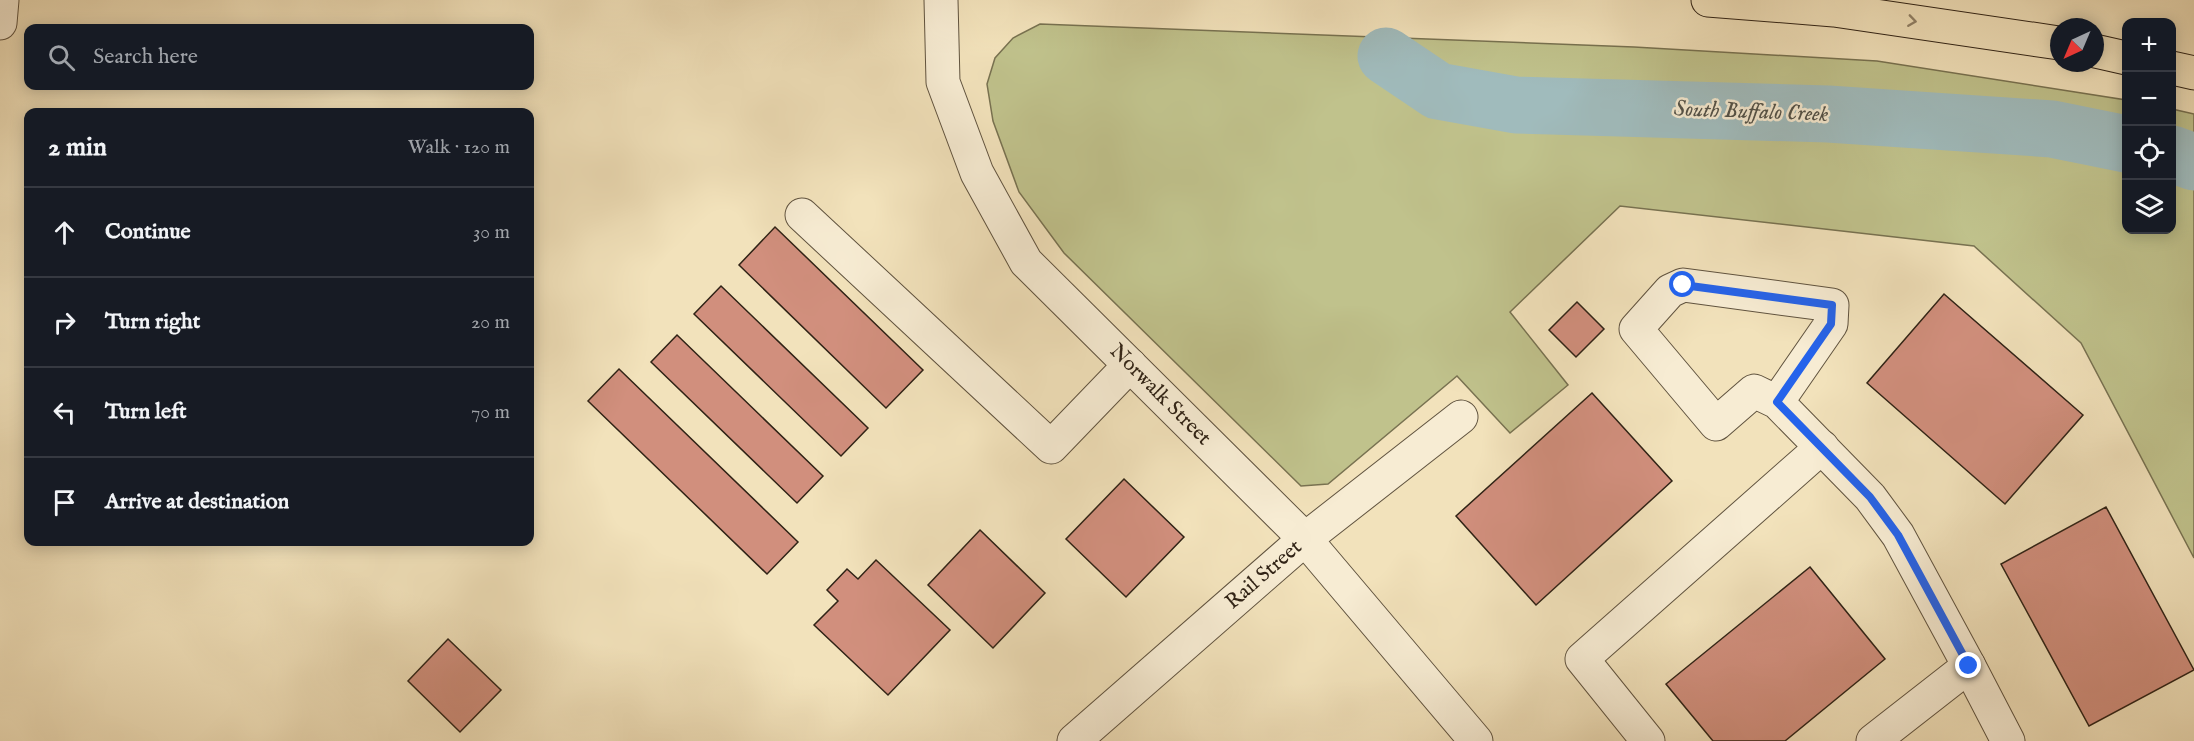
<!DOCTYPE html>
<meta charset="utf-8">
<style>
:root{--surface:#171b24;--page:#20242c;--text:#f1f3f6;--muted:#9ea1a6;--line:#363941}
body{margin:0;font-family:"IM FELL English",serif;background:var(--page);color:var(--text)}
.controls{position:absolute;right:18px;top:18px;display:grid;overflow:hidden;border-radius:12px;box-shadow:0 3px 15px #0003}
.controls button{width:54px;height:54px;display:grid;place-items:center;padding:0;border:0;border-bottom:2px solid var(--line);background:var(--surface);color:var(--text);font:30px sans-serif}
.compass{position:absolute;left:2050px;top:18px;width:54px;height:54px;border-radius:50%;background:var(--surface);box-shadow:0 3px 15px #0003;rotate:224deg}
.stop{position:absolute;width:18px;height:18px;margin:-14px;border:4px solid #2563eb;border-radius:50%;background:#fff}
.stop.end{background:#2563eb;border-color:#fff;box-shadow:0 2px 6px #0008}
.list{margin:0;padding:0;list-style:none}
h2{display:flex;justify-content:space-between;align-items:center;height:78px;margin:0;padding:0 24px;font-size:26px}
h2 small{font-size:20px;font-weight:400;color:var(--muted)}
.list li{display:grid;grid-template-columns:39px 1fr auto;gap:18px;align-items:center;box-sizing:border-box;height:90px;padding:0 24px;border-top:2px solid var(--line)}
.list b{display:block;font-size:22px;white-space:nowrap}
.list em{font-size:20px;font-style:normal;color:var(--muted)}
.icon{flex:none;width:33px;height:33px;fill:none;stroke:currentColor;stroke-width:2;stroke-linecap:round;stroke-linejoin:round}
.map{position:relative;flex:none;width:2194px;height:741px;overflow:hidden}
.search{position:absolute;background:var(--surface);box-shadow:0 3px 15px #0003;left:24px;top:24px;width:510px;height:66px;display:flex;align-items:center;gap:15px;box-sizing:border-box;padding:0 21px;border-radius:12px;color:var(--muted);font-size:22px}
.panel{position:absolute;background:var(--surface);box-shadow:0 3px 15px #0003;left:24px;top:108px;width:510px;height:438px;border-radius:12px}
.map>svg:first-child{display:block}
.green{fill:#c0c28c;stroke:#787251;stroke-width:1.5}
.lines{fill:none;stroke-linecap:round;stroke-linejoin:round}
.river{stroke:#a0bbbc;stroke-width:57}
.building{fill:#d18f7d;stroke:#302316;stroke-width:1.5}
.minor-casing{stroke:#60533f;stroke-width:35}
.highway-casing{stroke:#302316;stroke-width:35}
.minor{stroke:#f7ecd3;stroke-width:33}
.highway{stroke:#f2e2bb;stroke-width:33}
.oneway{stroke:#918268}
.route{stroke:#2563eb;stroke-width:8}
.labels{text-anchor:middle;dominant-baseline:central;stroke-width:5;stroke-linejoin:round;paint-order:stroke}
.street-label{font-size:21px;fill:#302316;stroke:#f7ecd3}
.water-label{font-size:22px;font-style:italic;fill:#525148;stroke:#f7ecd3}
</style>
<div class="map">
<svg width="2194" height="741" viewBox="0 0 2194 741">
<rect width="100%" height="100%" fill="#f2e2bb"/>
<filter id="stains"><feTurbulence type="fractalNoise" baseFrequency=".00333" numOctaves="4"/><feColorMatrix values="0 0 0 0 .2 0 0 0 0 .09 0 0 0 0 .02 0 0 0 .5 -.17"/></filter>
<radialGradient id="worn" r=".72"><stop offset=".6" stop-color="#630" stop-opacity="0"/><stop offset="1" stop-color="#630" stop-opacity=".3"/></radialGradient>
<path class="green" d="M1040,24L1634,47L1877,61L2126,100V230H2172V109L2194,114V558L2081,343L1974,246L1620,206L1510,312L1568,385L1510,433L1457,376L1328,484L1301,486L1064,253L1019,192L993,121L987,84L995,58L1013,38Z"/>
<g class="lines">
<g class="river">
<path d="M1386,56L1438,91L1516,105L1828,114L2052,129L2126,144"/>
<path d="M2172,154L2194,162"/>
</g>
</g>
<g class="building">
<path d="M775,227L923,370L886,408L739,265Z"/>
<path d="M721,286L868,428L841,456L694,314Z"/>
<path d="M1944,294L2083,415L2005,504L1867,383Z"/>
<path d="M1577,302L1604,329L1576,357L1549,330Z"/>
<path d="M677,335L823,476L797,503L651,362Z"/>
<path d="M619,369L798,542L767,574L588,401Z"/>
<path d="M1592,393L1672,481L1536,605L1456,516Z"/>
<path d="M1124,479L1184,537L1126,597L1066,539Z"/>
<path d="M2106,507L2194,670L2089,726L2001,564Z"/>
<path d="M980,530L1045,593L993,648L928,585Z"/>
<path d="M876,560L950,630L888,695L814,625L838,601L827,590L847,569L858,579Z"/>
<path d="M1810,567L1885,659L1785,741H1713L1666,684Z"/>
<path d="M448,639L501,690L460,732L408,681Z"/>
</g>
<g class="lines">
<g class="minor-casing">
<g id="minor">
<path d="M941,0L943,82L977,173L1026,262L1305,539L1476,741"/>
<path d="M0,23L2,0"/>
<path d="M802,215L1051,447L1130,365"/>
<path d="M1777,402L1831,324L1832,305L1683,285L1670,291L1636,329L1716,424L1754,391L1777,402L1870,497L1898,535L1969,666L1873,741"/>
<path d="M1969,666L2008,741"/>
<path d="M1074,741L1305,539L1461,417"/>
<path d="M1648,741L1582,659L1822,447"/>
</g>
</g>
<g class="highway-casing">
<g id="highway">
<path d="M1708,0L1834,10L2059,43"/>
<path d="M2095,51L2126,58"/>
<path d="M2172,68L2194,73"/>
</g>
</g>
<use href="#minor" class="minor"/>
<use href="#highway" class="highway"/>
</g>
<defs><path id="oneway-chevron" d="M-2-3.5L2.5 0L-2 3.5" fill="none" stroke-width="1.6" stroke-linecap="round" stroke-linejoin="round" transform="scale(1.5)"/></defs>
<use class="oneway" href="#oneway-chevron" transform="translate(1912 21) rotate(8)"/>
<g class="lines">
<path class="route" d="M1683,285L1832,305L1831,324L1777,402L1870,497L1898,535L1969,666"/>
</g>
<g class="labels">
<g class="street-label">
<text transform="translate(1160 395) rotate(45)">Norwalk Street</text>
<text transform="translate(1264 575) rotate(-41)">Rail Street</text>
</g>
<g class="water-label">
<text transform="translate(1751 112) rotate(2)">South Buffalo Creek</text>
</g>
</g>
<rect width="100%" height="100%" filter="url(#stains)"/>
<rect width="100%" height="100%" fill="url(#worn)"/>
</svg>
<div class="controls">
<button>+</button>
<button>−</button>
<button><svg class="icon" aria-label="locate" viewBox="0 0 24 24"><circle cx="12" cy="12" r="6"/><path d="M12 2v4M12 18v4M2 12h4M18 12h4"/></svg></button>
<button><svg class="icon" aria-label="layers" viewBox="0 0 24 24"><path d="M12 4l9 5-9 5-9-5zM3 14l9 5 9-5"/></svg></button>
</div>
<svg class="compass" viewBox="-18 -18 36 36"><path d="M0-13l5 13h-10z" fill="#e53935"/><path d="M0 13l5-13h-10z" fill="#9ea1a6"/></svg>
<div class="stop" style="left:1683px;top:285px"></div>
<div class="stop end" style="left:1969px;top:666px"></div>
<div class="search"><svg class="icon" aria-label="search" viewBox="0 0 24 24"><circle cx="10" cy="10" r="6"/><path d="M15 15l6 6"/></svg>Search here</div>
<section class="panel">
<h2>2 min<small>Walk · 120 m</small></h2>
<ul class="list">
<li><svg class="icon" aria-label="ahead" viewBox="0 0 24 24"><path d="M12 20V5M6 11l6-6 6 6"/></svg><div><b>Continue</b></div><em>30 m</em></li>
<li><svg class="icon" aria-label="right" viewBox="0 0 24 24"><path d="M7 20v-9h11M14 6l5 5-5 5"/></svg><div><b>Turn right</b></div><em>20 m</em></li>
<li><svg class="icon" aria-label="left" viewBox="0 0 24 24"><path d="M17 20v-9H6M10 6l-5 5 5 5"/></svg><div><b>Turn left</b></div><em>70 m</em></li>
<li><svg class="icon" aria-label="arrive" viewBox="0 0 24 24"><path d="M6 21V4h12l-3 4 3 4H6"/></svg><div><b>Arrive at destination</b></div></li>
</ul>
</section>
</div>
